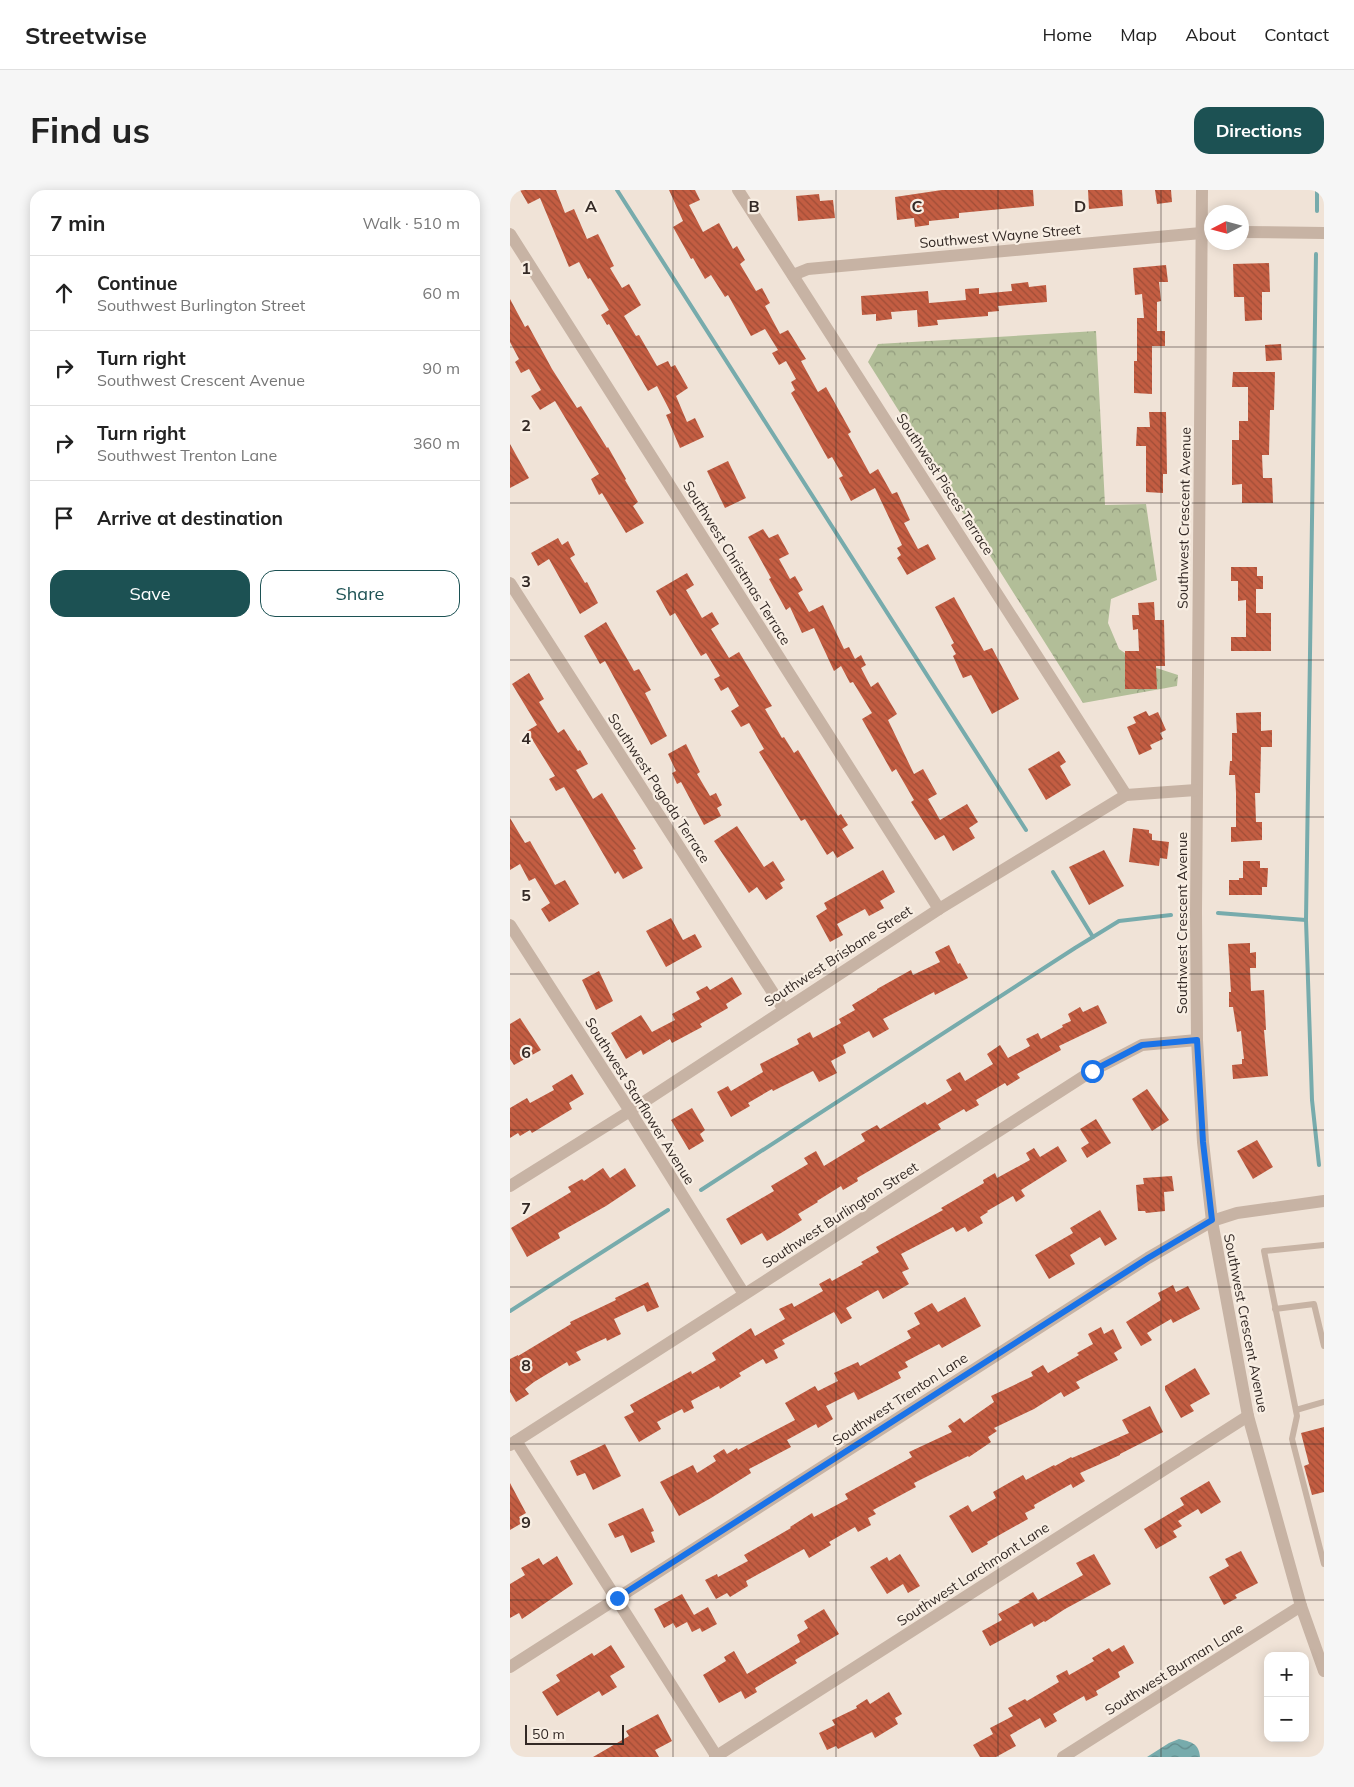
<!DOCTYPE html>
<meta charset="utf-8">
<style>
:root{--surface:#fff;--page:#f6f6f6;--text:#222;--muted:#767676;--line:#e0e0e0;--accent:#1c5153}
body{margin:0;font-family:Mulish,sans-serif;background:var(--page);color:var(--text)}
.controls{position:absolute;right:15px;bottom:15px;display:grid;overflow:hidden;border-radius:10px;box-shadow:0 2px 12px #0003}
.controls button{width:45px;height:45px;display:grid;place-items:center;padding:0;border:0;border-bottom:1px solid var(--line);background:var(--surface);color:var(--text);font:25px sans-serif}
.compass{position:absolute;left:694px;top:15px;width:45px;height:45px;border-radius:50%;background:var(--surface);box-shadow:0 2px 12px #0003;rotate:264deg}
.scale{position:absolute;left:15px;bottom:12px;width:99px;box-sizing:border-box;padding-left:5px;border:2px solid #332925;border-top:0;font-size:14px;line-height:18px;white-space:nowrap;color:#332925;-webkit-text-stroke:4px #f8eee3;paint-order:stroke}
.stop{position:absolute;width:15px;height:15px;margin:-11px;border:4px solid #1a73e8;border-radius:50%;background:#fff}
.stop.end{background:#1a73e8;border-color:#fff;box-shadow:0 1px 5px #0008}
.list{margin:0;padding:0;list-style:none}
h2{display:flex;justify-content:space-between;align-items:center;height:65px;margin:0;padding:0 20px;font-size:21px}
h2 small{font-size:16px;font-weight:400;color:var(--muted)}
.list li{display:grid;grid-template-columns:32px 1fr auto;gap:15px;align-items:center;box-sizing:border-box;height:75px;padding:0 20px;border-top:1px solid var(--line)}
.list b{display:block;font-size:19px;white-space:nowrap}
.list p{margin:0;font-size:16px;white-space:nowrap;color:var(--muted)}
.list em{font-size:16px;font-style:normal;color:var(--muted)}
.actions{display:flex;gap:10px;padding:15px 20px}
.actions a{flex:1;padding:11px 0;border:1px solid var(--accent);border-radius:15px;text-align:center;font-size:18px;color:var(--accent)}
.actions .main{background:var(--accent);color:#fff}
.icon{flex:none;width:28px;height:28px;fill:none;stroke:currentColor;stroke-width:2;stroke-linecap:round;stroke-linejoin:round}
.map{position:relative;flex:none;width:814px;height:1567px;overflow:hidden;border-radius:15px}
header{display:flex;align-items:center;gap:30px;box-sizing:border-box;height:70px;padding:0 25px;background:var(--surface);border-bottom:1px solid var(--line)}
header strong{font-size:24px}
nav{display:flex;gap:28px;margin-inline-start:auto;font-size:18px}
.intro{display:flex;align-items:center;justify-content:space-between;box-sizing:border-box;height:120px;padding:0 30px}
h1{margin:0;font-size:35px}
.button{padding:12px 22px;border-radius:15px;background:var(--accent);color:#fff;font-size:18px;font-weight:700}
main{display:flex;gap:30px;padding:0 30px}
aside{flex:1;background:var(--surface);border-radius:15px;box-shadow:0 2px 12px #0003}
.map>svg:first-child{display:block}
.forest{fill:url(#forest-crowns)}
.water{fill:url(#water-waves)}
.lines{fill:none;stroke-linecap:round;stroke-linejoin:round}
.stream{stroke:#77abac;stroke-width:4}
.building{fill:url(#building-back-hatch)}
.lane{stroke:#c7b3a4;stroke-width:6}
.street{stroke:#c7b3a4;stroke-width:12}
.route{stroke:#1a73e8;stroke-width:6}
.grid{fill:none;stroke:#332925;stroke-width:1;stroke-opacity:0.55}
.labels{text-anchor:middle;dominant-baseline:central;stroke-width:4.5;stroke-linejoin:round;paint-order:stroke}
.street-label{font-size:14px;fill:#332925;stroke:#f8eee3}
.grid-label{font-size:16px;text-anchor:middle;font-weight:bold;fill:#332925;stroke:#f8eee3;stroke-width:4.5;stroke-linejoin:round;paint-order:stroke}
</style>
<header>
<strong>Streetwise</strong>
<nav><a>Home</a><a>Map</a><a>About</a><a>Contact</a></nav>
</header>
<div class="intro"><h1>Find us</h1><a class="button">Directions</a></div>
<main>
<aside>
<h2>7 min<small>Walk · 510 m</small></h2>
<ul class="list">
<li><svg class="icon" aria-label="ahead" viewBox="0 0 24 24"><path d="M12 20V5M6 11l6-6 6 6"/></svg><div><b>Continue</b><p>Southwest Burlington Street</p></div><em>60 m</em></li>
<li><svg class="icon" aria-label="right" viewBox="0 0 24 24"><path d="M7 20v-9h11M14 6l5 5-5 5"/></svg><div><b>Turn right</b><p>Southwest Crescent Avenue</p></div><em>90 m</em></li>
<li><svg class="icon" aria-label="right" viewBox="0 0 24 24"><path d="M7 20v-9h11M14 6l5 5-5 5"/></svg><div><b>Turn right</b><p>Southwest Trenton Lane</p></div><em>360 m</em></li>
<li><svg class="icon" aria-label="arrive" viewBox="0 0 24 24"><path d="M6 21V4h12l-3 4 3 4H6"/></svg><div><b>Arrive at destination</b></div></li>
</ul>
<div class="actions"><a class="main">Save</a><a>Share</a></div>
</aside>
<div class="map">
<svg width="814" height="1567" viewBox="0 0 814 1567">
<defs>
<pattern id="forest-crowns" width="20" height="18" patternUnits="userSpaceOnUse" patternTransform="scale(1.25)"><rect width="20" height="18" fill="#b2be98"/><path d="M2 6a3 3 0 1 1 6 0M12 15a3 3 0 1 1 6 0" fill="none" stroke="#919a7c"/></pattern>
<pattern id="water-waves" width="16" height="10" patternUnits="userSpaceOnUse" patternTransform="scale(1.25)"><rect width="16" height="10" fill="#77abac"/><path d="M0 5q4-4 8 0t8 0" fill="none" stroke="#628b8c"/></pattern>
<pattern id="building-back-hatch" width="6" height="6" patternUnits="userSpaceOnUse" patternTransform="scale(1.25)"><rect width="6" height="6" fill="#c35d42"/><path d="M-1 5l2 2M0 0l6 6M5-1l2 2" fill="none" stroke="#9f4d37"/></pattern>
</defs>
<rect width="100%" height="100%" fill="#f0e3d7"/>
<path class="forest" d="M586,141L595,315L636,314L647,390L601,409L598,433L609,459L628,472L668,485L667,496L573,513L358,172L368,154Z"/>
<path class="water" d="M669,1549C681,1552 689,1553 690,1567H637L659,1553Z"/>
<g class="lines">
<g class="stream">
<path d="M107,0L516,640"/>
<path d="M807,21V0"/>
<path d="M806,64L796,730L802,910L809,975"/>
<path d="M543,682L583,747"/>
<path d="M708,723L796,730"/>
<path d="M191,1000L565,758L609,731L661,725"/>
<path d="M0,1121L158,1020"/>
</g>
</g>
<g class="building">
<path d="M10,0H46L55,23L64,19L77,49L88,44L104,76L100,78L112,98L119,94L131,115L114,126L126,146L129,145L147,176L158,171L161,177L165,175L178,198L166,206L177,232L185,228L194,247L170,258L156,225L161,223L147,196L138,201L99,134L97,135L91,125L99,120L80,88L78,89L69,72L59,77L30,8L18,14Z"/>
<path d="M159,0H185L190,10L179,15L193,42L209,33L223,59L227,56L235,70L230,74L246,101L252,98L260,113L255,116L270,144L278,140L296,169L291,171L308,202L316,197L341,242L338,244L360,284L368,279L382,304L387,302L400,330L394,333L408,359L418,354L426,369L397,385L387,368L391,365L387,358L392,355L365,298L341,311L329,288L333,286L322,267L318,269L281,203L285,200L281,192L286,189L276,171L269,175L262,163L268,160L255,139L241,146L218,105L215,107L201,85L195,89L183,68L181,69L163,37L173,31Z"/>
<path d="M432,0H523L524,16L449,23V28L419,31V35L405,37L404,28L387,30L385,7Z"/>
<path d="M578,0H612L613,16L579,19Z"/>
<path d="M645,0H661L662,12L647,14Z"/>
<path d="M309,4L310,11L323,10L325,28L288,31L286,6Z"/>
<path d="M759,73L760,102H752V130L735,131L734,107H724L723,74Z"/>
<path d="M656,75L658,92H649L651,111L647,112V141H655V156H642V204L624,203V171H627V128H634L632,104L625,105L623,78Z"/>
<path d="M518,92L519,97L536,95L537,112L488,116L489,121L478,122V126L427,130L428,135L408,137L407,120L381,122L382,129L366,131V124L352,125L351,106L418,101L419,113L456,110L455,99L469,98V104L502,101L501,94Z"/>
<path d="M0,109L15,137L18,135L42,179L67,218L71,216L97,258L98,257L116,289L115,290L128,312L123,316L134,333L116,343L92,303L89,305L81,289L89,284L45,211L30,220L21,206L31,200L19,179L11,183L5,172L9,169L0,152Z"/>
<path d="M771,154L772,170L756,171L755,155Z"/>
<path d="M723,182H765L764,220H760L759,265H752L753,288H762L763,313H732V294L722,295V250H729V231H738V197H722Z"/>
<path d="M639,222H656L657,284H653V303L636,302V256H626L627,237H640Z"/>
<path d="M0,254L19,288L0,298Z"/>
<path d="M218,271L236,308L215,318L197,281Z"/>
<path d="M253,339L259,348L268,344L279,364L269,369L280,389L285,386L293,400L288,403L299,422L313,415L334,459L339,457L345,469L351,465L356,475L351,478L361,497L368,492L387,524L378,530L404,584L413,579L427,604L418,609L430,630L457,614L468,632L459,638L465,648L443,661L434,645L425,650L401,612L404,610L386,579L382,582L352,529L362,523L343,492L340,493L331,476L324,481L304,438L292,443L280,417L276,420L259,389L261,388L238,347Z"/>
<path d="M48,348L52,355L58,351L65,365L60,368L75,393L77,392L88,413L70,424L39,369L28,376L21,363Z"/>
<path d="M721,377H747V386H753V399H746V423H761V461H721V447H736V410L728,411V391H721Z"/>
<path d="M177,383L184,395L176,400L192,428L202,422L209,434L201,439L219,468L229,462L262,516L255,519L272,548L274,547L284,563L288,560L328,626L331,624L338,635L332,639L344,658L327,668L323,661L317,665L295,629L291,631L249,562L254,559L239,533L231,537L221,521L229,516L218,497L211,501L204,489L210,486L196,463L191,466L165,423L160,426L146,401Z"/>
<path d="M444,407L474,461L482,458L509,509L482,524L461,485L453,488L443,466L446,464L441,455L444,453L425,417Z"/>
<path d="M644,412L645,430H654L655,476H646L647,499H615V461H629L628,439L623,440L622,425H629L628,413Z"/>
<path d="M96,432L124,481L129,479L141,500L135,503L157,546L141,555L95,471L90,474L74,446Z"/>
<path d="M19,483L34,509L29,512L48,543L54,539L68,561L70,560L78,574L66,580L83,609L92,603L126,659L123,660L133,678L113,689L108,681L105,684L54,597L46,601L39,589L45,586L17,541L27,535L2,494Z"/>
<path d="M636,521L639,526L648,522L656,540L650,543L653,549L640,555L642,559L629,565L617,537L626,533L623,527Z"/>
<path d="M751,522V541L762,540V557H751L750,603H745L746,632H752V650L721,652V637H726V603L725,585H719L720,571H722V543H727L726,523Z"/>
<path d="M176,554L190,582L187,584L200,606L206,603L212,615L207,618L211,626L194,635L171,592L167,594L162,583L166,581L158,564Z"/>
<path d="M549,561L556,572L550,576L561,595L536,610L518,579Z"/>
<path d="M0,628L15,653L20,651L45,695L55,690L69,714L39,732L31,719L40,713L25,688L19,691L10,674L0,680Z"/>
<path d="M227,636L254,677L263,671L275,690L270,693L273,698L256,710L247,697L239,703L204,651Z"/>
<path d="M623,638L639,640V643L642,644V650L659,652L657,669L650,668L649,676L619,672Z"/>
<path d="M594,660L614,696L579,715L559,677Z"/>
<path d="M733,671H750V678H758L757,697H752V705H719V690H729V688H733Z"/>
<path d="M373,680L385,702L370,711L374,718L359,726L355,719L327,734L333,745L320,752L306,726L317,719L314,713Z"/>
<path d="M161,728L173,750L185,744L192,757L156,777L136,741Z"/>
<path d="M740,753V763L746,762V778H740L741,801L754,800L756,840H754L758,886L723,889L722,875L732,874V869H734L731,841L727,842L723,817H719V802H721L718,754Z"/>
<path d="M439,755L448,774L450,773L458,788L425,805L424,802L373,829L379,839L363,848L359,841L333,855L336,863L321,871L327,883L309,892L303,881L263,901L262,899L238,913L240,916L221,927L207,902L218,896L221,901L253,882L250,874L289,854L287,849L300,842L303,848L331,833L329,829L345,820L342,815L367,800V799L401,780L403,785L430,772L425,762Z"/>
<path d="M89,781L103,811L86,820L72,790Z"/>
<path d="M222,787L232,804L216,814L218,818L190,834L192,837L162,853L160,849L133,865L131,860L116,869L101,843L131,825L142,842L165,830L162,824L190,809L186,802L197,796L200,800Z"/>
<path d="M588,815L597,833L549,856L551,860L507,884L510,888L497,896L495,893L466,910L469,915L456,922L454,919L428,934L431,939L347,988L348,991L333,1000L331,996L307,1011L308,1012L288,1024L292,1030L271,1043L257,1051L252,1043L231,1055L216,1029L264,1001L261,996L298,974L294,968L306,961L314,976L355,951L351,944L367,935L370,939L415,912L417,915L442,900L436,890L450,882L455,891L483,874L477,864L490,855L498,868L520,856L516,849L528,843L531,849L553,837L552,835L561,831L558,824L570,817L573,822Z"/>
<path d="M10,828L31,860L4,875L0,869V834Z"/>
<path d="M62,884L74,904L59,913L62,919L22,943L20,940L10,946L8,943L0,948V918L17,908L20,913L44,900L42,896Z"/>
<path d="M637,899L659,930L642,941L622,909Z"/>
<path d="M182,918L195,940L190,944L194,951L179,960L161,930Z"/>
<path d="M586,929L601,953L577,968L571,958L579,953L570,939Z"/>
<path d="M747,950L763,977L743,989L727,961Z"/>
<path d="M548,956L557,971L511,1000L515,1006L506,1012L503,1006L477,1021L478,1022L470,1027L473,1033L458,1042L455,1037L446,1042L443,1037L391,1064L399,1079L392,1082L399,1094L373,1109L368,1100L336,1118L342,1128L331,1134L324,1122L272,1150L275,1154L264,1160L268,1168L256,1174L253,1169L229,1183L231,1186L210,1199L209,1196L181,1211L184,1218L174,1223L172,1219L147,1232L151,1239L129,1252L114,1227L124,1222L120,1215L181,1181L182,1184L206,1170L202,1163L241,1138L245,1146L275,1129L269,1119L282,1113L284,1117L313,1101L309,1094L320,1088L322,1091L353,1074L351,1072L369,1062L366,1057L433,1020L431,1018L474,993L473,990L485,983L487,988L520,970L516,963L524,958L530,967Z"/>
<path d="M93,978L100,988L115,978L126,996L96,1016L48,1043L50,1048L17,1067L1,1038L61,1002L58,997L72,989L74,991Z"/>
<path d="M662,986L664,1001L654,1002L655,1021L636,1023L635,1021H628L626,995L634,994L633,988Z"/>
<path d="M590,1020L607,1049L595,1056L590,1047L560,1065L565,1074L539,1089L525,1065L563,1043L560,1038Z"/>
<path d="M138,1092L149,1117L137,1122L134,1115L104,1129L111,1144L97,1151L96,1148L66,1162L71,1170L59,1176L57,1172L24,1192L15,1199L19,1204L6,1212L0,1202V1169L8,1165V1166L61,1134L60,1132L106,1110L105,1108Z"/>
<path d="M663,1095L666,1102L678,1096L690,1119L663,1133L661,1129L637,1143L642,1150L631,1156L616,1132L651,1110L648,1103Z"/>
<path d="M455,1107L471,1136L432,1158L429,1154L395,1172L398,1177L388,1182L391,1188L368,1200L348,1210L344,1202L316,1216L323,1229L308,1238L306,1234L277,1250L281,1257L239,1279L241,1283L201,1308L169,1326L150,1292L183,1275L187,1283L206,1271L203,1266L214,1259L217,1264L227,1258L228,1260L285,1230L275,1213L305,1196L308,1201L328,1191L324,1183L348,1172L350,1176L401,1148L397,1141L410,1134L404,1123L422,1113L428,1122Z"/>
<path d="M591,1137L594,1144L603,1139L612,1158L604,1163L608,1170L566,1192L570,1198L554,1207L551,1202L524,1219L484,1238L487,1241L478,1247L481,1252L459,1267L458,1266L404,1293L406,1297L363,1320L366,1324L358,1328L361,1335L348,1342L345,1337L319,1352L321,1355L299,1368L294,1359L236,1391L238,1396L220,1407L217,1403L206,1409L195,1390L207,1384L208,1387L238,1371L234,1365L281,1338L280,1337L302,1323L304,1327L338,1309L335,1304L402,1267L399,1262L442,1242L438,1236L450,1228L454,1233L484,1212L481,1206L523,1186L521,1182L533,1175L538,1183L569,1165L567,1163L583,1154L578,1144Z"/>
<path d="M685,1178L700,1204L680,1215L684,1221L671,1228L655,1200V1196Z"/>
<path d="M640,1216L653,1242L610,1264V1265L570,1283L575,1291L563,1298L561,1294L524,1315L525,1318L515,1323L518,1329L477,1352L478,1354L462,1363L439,1326L458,1315L462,1322L486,1308L483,1302L513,1285L516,1290L544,1275L545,1276L561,1267L562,1268L619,1243L612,1230Z"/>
<path d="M814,1237V1302L802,1305L794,1276L799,1274L791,1243Z"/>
<path d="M95,1254L111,1286L83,1300L75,1283L67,1286L60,1271Z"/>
<path d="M699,1291L711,1312L691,1324L688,1319L668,1331L672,1336L663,1341L667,1347L646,1359L634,1339L674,1315L670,1308Z"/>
<path d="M0,1293L16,1323L9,1327L12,1333L0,1340Z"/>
<path d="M133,1318L144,1341L141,1342L145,1352L121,1363L113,1345L105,1348L98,1334Z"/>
<path d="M731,1361L748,1393L725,1405L727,1408L714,1415L699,1387L719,1376L715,1369Z"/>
<path d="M390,1364L410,1396L398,1403L393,1394L377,1404L360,1377L377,1367L379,1371Z"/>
<path d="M584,1364L601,1394L555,1419L535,1432L534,1431L524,1437L522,1433L480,1456L472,1441L492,1430L488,1424L510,1412L508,1411L523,1402L528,1410L573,1385L566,1373Z"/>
<path d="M47,1366L63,1394L12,1429L9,1423L0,1428V1394L15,1385L11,1378L29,1368L33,1375Z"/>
<path d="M172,1404L184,1425L198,1417L207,1434L192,1442L190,1438L182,1442L177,1432L166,1438L163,1433L154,1438L144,1419Z"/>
<path d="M314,1419L329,1444L285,1470L287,1473L245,1498L247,1502L235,1509L231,1501L209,1513L193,1485L216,1471L214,1467L224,1461L237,1484L290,1452L287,1445L298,1438L294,1431Z"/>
<path d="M101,1455L115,1477L100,1486L107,1497L92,1506L89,1501L47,1526L32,1502L50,1491L46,1485L82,1463L84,1466Z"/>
<path d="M614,1455L624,1473L608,1482L610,1487L586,1501L588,1505L576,1511L574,1506L543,1524L547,1531L535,1538L530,1528L500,1545L506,1556L486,1567H470L463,1555L483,1544L480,1538L503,1526L498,1518L515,1509L517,1511L549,1492L546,1486L557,1480L559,1485L584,1471L582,1468L599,1458L602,1462Z"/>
<path d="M379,1502L392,1524L385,1528L388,1534L365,1548L362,1542L328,1559L326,1556L317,1560L309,1543L325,1535L322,1530L347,1518L346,1516L357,1509L360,1514Z"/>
<path d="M148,1524L162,1551L145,1560L149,1567H83L119,1546L116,1541Z"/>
</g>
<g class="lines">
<g class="lane">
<path d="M814,1055L754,1061L787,1226L782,1249L814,1374"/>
<path d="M765,1119L804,1114L814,1156"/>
<path d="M786,1220L814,1212"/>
</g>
<g class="street">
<path d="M228,0L616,605"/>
<path d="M692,0L686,723L687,850L693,952L702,1031L738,1226L791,1416L814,1481"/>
<path d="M732,42L814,43"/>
<path d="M0,44L429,719"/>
<path d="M283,85L298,79L702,42"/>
<path d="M0,393L274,820"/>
<path d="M0,735L120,921L234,1104"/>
<path d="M0,996L120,921L429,719L616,605L686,600"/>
<path d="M6,1251L207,1567"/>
<path d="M0,1255L582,881L632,855L687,850"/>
<path d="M0,1477L638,1068L702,1031L727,1023L814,1011"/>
<path d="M205,1567L738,1226"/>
<path d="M553,1567L791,1416"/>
</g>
</g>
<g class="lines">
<path class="route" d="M107,1408L638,1068L702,1030L693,952L687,850L632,855L582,881"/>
</g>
<path class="grid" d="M163,0V1567M326,0V1567M488,0V1567M651,0V1567M0,157H814M0,313H814M0,470H814M0,627H814M0,784H814M0,940H814M0,1097H814M0,1254H814M0,1410H814"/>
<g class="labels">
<g class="street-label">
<text transform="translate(490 46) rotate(-5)">Southwest Wayne Street</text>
<text transform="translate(435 294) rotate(57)">Southwest Pisces Terrace</text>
<text transform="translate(674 328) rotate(-89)">Southwest Crescent Avenue</text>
<text transform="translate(227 373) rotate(58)">Southwest Christmas Terrace</text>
<text transform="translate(149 598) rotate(57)">Southwest Pagoda Terrace</text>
<text transform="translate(672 733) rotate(-90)">Southwest Crescent Avenue</text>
<text transform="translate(328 766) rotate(-33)">Southwest Brisbane Street</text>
<text transform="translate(130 911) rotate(58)">Southwest Starflower Avenue</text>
<text transform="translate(330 1025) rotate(-33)">Southwest Burlington Street</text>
<text transform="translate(736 1133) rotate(79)">Southwest Crescent Avenue</text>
<text transform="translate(390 1209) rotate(-33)">Southwest Trenton Lane</text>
<text transform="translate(463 1384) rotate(-33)">Southwest Larchmont Lane</text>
<text transform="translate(664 1479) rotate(-32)">Southwest Burman Lane</text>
</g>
</g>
<g class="grid-label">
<text x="81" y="22">A</text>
<text x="244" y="22">B</text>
<text x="407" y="22">C</text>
<text x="570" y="22">D</text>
<text x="16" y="84">1</text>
<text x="16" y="241">2</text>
<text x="16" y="397">3</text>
<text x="16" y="554">4</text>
<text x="16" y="711">5</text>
<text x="16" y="868">6</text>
<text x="16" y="1024">7</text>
<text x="16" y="1181">8</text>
<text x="16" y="1338">9</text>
</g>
</svg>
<div class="controls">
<button>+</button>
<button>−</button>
</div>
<svg class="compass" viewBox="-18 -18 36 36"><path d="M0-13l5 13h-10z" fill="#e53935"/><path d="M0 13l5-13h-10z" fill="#767676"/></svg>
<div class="scale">50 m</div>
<div class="stop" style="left:582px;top:881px"></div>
<div class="stop end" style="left:107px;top:1408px"></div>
</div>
</main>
